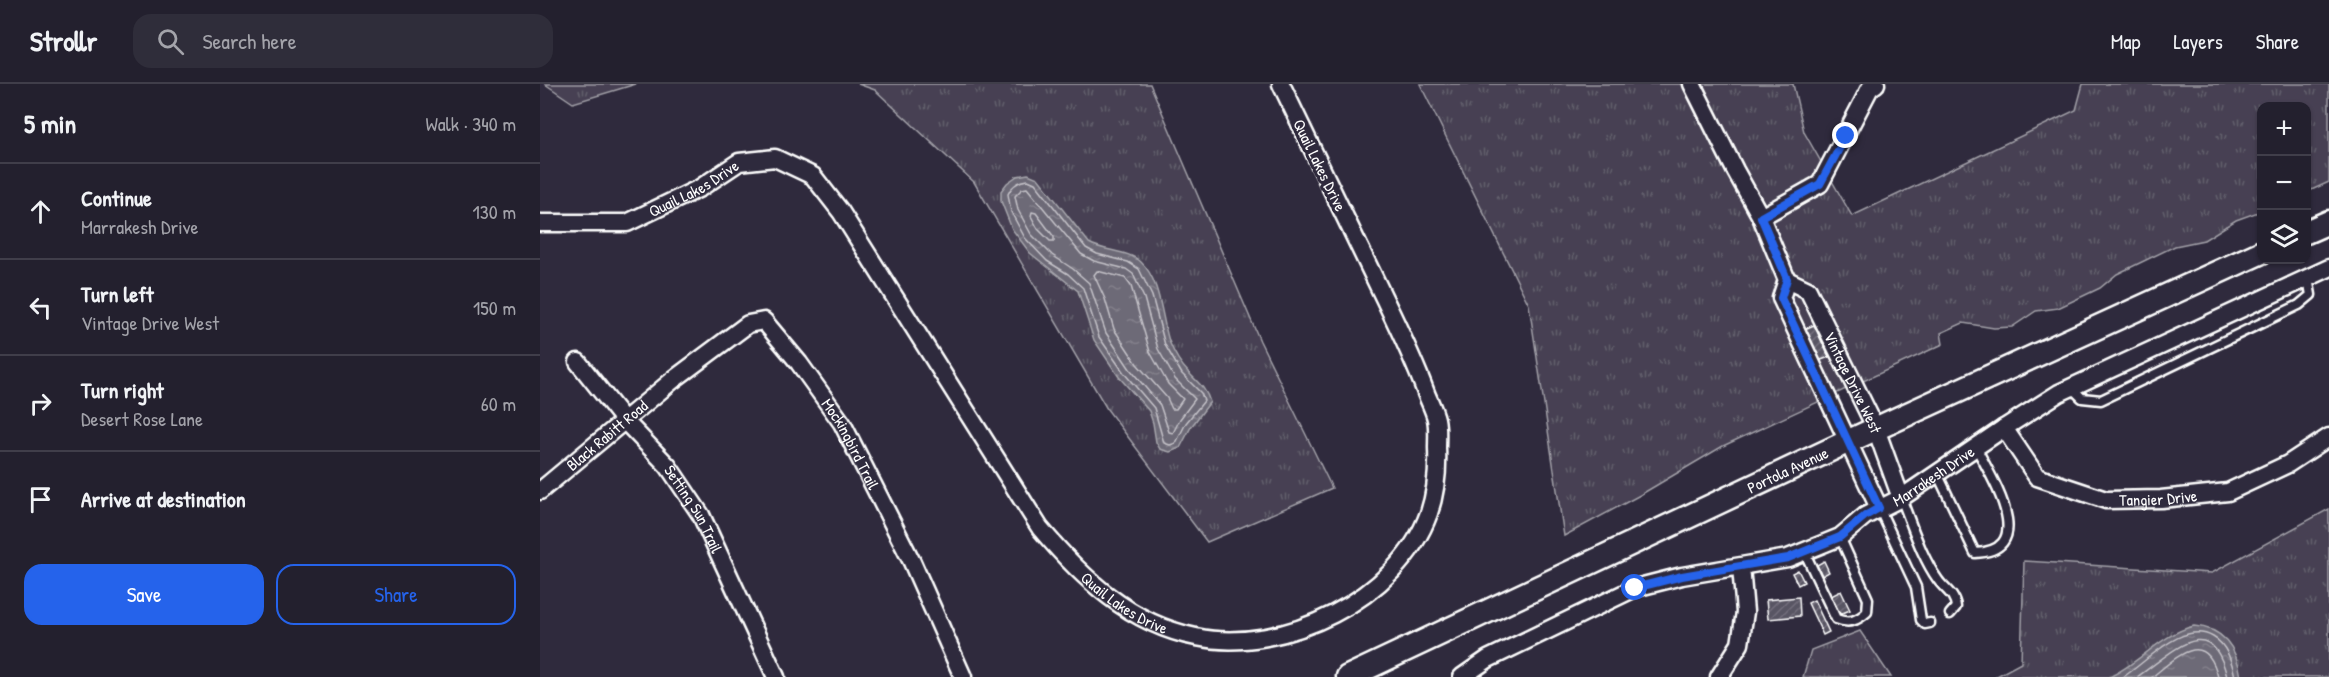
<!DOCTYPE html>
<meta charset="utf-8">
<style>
:root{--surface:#23202e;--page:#2f2d3a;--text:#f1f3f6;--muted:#a3a3aa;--line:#403e4a;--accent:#2563eb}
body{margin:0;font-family:"Patrick Hand",sans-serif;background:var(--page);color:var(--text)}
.controls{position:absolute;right:18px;top:18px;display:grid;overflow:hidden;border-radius:12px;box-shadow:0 2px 4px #0004}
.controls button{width:54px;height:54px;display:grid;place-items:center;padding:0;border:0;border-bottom:2px solid var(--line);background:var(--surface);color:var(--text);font:30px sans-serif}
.stop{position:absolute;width:18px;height:18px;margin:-14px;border:4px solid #2563eb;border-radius:50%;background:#fff}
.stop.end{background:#2563eb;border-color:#fff;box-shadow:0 2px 6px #0008}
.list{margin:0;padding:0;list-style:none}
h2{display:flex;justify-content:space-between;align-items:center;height:78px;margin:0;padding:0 24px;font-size:26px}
h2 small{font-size:20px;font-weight:400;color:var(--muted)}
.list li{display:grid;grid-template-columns:39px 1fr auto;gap:18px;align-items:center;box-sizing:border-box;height:96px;padding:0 24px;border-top:2px solid var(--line)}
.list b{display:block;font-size:22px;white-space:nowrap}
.list p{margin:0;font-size:20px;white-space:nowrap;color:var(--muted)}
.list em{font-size:20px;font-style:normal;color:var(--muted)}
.actions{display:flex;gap:12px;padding:18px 24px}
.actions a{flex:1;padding:14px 0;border:2px solid var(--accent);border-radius:18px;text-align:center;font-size:21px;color:var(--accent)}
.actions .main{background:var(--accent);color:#fff}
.icon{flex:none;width:33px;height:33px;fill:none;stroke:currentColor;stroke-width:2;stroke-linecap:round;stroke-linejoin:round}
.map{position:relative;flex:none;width:1789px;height:593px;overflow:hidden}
header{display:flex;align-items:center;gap:36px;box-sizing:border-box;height:84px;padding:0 30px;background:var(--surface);border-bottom:2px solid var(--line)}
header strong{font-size:28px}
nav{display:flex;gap:33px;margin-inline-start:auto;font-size:21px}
.search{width:420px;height:54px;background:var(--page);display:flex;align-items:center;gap:15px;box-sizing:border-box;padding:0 21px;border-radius:18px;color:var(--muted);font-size:22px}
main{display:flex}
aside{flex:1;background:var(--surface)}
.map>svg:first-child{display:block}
.grass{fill:url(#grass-tufts);stroke:#a2a0a8;stroke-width:1.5}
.water{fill:url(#water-ripples);stroke:#a7a6ad;stroke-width:1.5}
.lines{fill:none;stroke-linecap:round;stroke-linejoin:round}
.shore{stroke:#c5c3c9;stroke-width:1.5}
.building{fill:url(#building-hatch);stroke:#fff;stroke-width:1.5}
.lane-casing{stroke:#fff;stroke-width:13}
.street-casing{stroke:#fff;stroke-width:21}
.secondary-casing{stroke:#fff;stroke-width:27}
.lane{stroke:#2f2a3d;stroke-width:8}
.street{stroke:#2f2a3d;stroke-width:16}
.secondary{stroke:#2f2a3d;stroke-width:22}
.route{stroke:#2563eb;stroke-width:8}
.labels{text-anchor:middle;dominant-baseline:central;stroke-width:6;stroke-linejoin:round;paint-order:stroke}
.street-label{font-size:16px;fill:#fff;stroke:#2f2a3d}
</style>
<header>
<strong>Strollr</strong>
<div class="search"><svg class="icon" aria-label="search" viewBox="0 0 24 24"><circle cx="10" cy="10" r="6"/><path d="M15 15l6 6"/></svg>Search here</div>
<nav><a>Map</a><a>Layers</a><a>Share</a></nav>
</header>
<main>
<aside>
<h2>5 min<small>Walk · 340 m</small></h2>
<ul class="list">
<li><svg class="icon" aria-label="ahead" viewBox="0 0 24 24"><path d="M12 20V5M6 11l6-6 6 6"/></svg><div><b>Continue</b><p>Marrakesh Drive</p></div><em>130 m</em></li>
<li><svg class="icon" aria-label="left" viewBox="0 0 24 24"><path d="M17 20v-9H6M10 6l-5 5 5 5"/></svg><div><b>Turn left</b><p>Vintage Drive West</p></div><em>150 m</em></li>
<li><svg class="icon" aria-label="right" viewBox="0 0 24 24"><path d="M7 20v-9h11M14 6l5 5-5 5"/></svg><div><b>Turn right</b><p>Desert Rose Lane</p></div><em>60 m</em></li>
<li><svg class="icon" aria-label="arrive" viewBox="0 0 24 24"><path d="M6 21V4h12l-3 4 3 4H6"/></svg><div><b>Arrive at destination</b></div></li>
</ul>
<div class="actions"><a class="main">Save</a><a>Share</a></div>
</aside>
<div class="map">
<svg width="1789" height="593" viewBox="0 0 1789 593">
<defs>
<pattern id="grass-tufts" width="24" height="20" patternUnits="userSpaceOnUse" patternTransform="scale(1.5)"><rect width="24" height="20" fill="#464152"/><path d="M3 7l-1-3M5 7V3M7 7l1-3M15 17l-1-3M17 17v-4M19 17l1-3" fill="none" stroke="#625e6c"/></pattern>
<pattern id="water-ripples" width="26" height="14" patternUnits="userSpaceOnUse" patternTransform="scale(1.5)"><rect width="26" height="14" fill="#6d6a77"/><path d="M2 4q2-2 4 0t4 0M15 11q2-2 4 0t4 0" fill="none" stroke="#83808b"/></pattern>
<pattern id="building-hatch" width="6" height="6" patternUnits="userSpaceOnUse" patternTransform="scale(1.5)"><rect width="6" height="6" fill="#595564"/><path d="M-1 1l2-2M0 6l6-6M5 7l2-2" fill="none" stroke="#726e7b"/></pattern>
</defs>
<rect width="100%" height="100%" fill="#2f2a3d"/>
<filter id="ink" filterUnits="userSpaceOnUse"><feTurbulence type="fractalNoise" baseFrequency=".0167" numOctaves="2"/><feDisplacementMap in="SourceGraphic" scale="12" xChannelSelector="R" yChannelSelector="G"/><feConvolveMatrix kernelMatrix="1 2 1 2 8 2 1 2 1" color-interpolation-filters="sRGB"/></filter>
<g filter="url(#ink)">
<g class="grass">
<path d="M5,0H96L33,19Z"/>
<path d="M318,0H610L720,257L792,404L667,458L567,325L434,98L335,6Z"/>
<path d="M880,0H1253L1264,48L1312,132L1536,26L1543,0H1789V98L1767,108L1766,22H1722L1721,127L1696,136L1664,156L1635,162L1577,190L1560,204L1518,224L1496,227L1472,243L1454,244L1423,239L1401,249L1403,260L1183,362L1100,411L1024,452L989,221Z"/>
<path d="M1789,425V593H1455L1481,579L1484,477L1672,489Z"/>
<path d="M1320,547L1351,593H1263L1271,566Z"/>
</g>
<g class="water">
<path d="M488,90L498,94L549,159C565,168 588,166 601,178C621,197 621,232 629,257C633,267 641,281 649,289C658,299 666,304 670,318L651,343L640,364L630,368L620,365L616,358L613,339L609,327L579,293L554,256L538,207L490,169L472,145L461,117V107L467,99L477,92Z"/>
<path d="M1654,542C1684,544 1697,564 1701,593H1569C1600,579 1621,550 1654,542Z"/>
</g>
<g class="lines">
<g class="shore">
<path d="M488,96L495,99L546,164L557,170L588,178L599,185L612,212L625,261L642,290L661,309L664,317L646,339L636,359L630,361L624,359L614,324L584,289L559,253L543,204L528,190L507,177L485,154L471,128L468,110C472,101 478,97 488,96Z"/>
<path d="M487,104L541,170L554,177L586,185L593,190L604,214L618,265L635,295L655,315L640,335L633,349L629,348L620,321L590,285L566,249L549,199L533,185L512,171L491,150L478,126L475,112L482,105Z"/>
<path d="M492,128L496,129L514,153V157H510L498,145L491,132Z"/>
<path d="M557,187L585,194L591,202L610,268L628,300L643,315L636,325H632L627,314L597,280L574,245L565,215L554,191Z"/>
<path d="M1583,593C1607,578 1643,535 1673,553C1687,561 1692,578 1695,593"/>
<path d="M1597,593C1630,571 1671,523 1687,593"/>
<path d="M1612,593C1637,573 1666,543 1678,593"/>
</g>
</g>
<g class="building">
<path d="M1274,241L1289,273L1276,278L1262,246Z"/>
<path d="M1284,477L1289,488L1282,492L1277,481Z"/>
<path d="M1258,486L1264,498L1258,501L1252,489Z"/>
<path d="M1301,507L1310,526L1300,530L1291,512Z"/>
<path d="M1259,513L1260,532L1228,535L1226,516Z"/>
<path d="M1274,516L1289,548L1283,551L1268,519Z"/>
</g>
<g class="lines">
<g class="lane-casing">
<g id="lane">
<path d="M1532,304L1542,314L1561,316L1759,221L1771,211L1768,194"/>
<path d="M1397,389L1435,469C1500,467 1450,392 1436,363"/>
<path d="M1361,414C1372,441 1381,472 1398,496C1405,506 1415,510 1416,523L1410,530"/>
<path d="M1339,424L1376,503L1381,536L1385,540L1390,539"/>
<path d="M1264,467L1296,535C1309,540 1317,537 1327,528L1328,515L1300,453"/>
</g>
</g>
<g class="street-casing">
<g id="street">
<path d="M1152,0L1195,86L1221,133L1247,196L1241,214L1339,424"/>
<path d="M1221,133L1280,100L1330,4L1336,0"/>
<path id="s1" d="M0,139H87L160,104L199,78L235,74L273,92L301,128L500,444C542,494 590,540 656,553C743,571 858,515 889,429C896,408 898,386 897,364C897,355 898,344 896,335C894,326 889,317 886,309C874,276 859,245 844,214C810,142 775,71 741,0"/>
<path id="s2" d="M1247,196L1268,206L1336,345L1361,414"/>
<path id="s3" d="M38,278L84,336L128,382L161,431L236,593"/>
<path id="s4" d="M1464,344L1497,393L1566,416L1621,415L1688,408L1748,380L1789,353"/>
<path id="s5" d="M0,407L133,296L208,240L224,237L259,279L302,339L372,478L423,593"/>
<path id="s6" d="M922,593L948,575L1095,504L1142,492L1248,474L1300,453L1325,432L1361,414L1464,344L1519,309L1789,184"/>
<path d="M1179,593L1200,560L1205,528L1201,483"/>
</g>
</g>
<g class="secondary-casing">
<g id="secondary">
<path d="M1766,148L1789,138"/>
<path id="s7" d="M808,593L1309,357L1722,168"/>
</g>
</g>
<use href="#lane" class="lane"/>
<use href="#street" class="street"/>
<use href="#secondary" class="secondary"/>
</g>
</g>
<g class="lines" filter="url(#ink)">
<path class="route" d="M1095,504L1142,492L1248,474L1300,453L1325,432L1339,424L1241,214L1247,195L1221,133L1280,100L1306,52"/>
</g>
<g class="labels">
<g class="street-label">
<text transform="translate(780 81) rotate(64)">Quail Lakes Drive</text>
<text stroke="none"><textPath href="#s1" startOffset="162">Quail Lakes Drive</textPath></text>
<text stroke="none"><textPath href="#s2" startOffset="126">Vintage Drive West</textPath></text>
<text stroke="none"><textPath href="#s5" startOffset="87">Black Rabitt Road</textPath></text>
<text stroke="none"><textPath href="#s5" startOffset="434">Mockingbird Trail</textPath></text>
<text stroke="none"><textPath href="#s7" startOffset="486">Portola Avenue</textPath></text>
<text stroke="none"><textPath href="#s6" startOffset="519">Marrakesh Drive</textPath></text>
<text stroke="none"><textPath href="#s4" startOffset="184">Tangier Drive</textPath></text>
<text stroke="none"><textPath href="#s3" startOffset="188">Setting Sun Trail</textPath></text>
<text stroke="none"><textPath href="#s1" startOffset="826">Quail Lakes Drive</textPath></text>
</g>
</g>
</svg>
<div class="controls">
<button>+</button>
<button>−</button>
<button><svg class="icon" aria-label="layers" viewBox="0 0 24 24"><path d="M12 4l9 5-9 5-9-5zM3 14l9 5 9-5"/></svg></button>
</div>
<div class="stop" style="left:1095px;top:504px"></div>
<div class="stop end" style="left:1306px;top:52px"></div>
</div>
</main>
